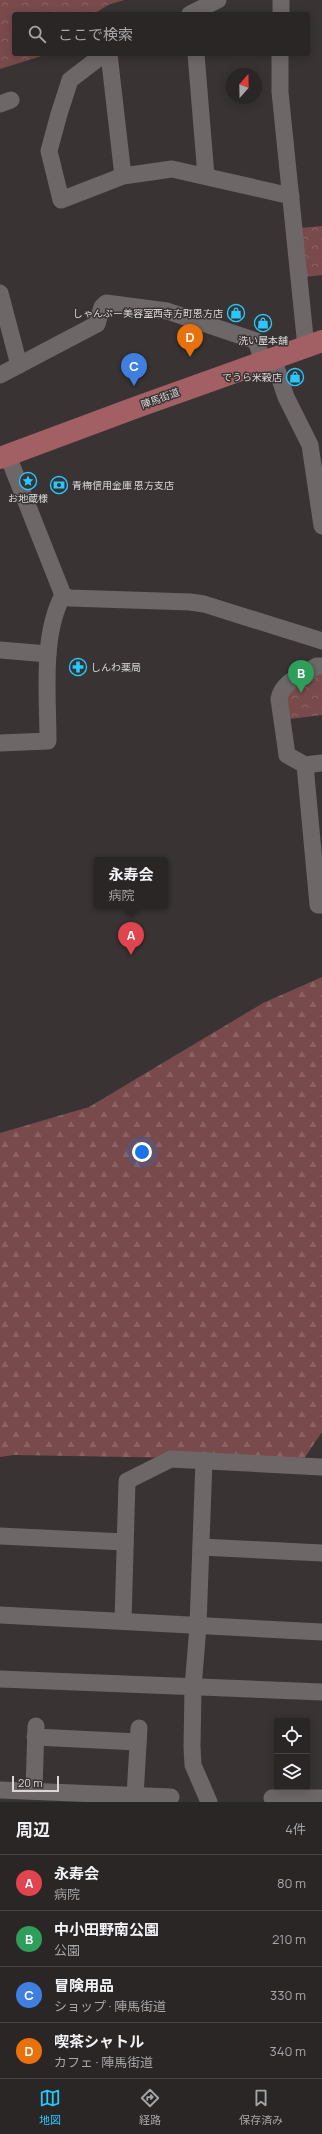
<!DOCTYPE html>
<html lang="ja">
<meta charset="utf-8">
<style>
:root{--surface:#2b2626;--page:#373232;--text:#f1f3f6;--muted:#a6a5a7;--line:#474343;--accent:#27c8ff}
body{margin:0;font-family:Manrope,"Noto Sans JP",sans-serif;background:var(--page);color:var(--text)}
.controls{position:absolute;right:12px;bottom:12px;display:grid;overflow:hidden;border-radius:4px;box-shadow:0 2px 10px #0003}
.controls button{width:36px;height:36px;display:grid;place-items:center;padding:0;border:0;border-bottom:1px solid var(--line);background:var(--surface);color:var(--text);font:20px sans-serif}
.compass{position:absolute;left:226px;top:68px;width:36px;height:36px;border-radius:50%;background:var(--surface);box-shadow:0 2px 10px #0003;rotate:20deg}
.scale{position:absolute;left:12px;bottom:10px;width:47px;box-sizing:border-box;padding-left:4px;border:2px solid #dbd7d7;border-top:0;font-size:11px;line-height:14px;white-space:nowrap;color:#dbd7d7;-webkit-text-stroke:3px #393333;paint-order:stroke}
.you{position:absolute;left:142px;top:1152px;width:14px;height:14px;margin:-10px;border:3px solid #fff;border-radius:50%;background:#1a73e8;box-shadow:0 0 0 6px #1a73e833}
.badge{display:grid;place-items:center;width:26px;height:26px;border-radius:50%;background:var(--accent);color:#fff;font-size:13px;font-weight:700}
.pin{position:absolute;translate:-50% -33px;filter:drop-shadow(0 1px 2px #0008)}
.pin::after{content:'';position:absolute;top:21px;width:14px;height:12px;background:inherit;clip-path:polygon(0 0,100% 0,50% 100%)}
.popup{position:absolute;left:94px;top:857px;width:74px;height:52px;box-sizing:border-box;display:grid;place-content:center;border-radius:4px;background:var(--surface);filter:drop-shadow(0 1px 3px #0005);font-size:13px;white-space:nowrap;color:var(--muted)}
.popup b{font-size:15px;color:var(--text)}
.popup::after{content:'';position:absolute;left:50%;top:100%;margin-left:-8px;border:8px solid transparent;border-top-color:var(--surface)}
.list{margin:0;padding:0;list-style:none}
h2{display:flex;justify-content:space-between;align-items:center;height:52px;margin:0;padding:0 16px;font-size:17px}
h2 small{font-size:13px;font-weight:400;color:var(--muted)}
.list li{display:grid;grid-template-columns:26px 1fr auto;gap:12px;align-items:center;box-sizing:border-box;height:56px;padding:0 16px;border-top:1px solid var(--line)}
.list b{display:block;font-size:15px;white-space:nowrap}
.list p{margin:0;font-size:13px;white-space:nowrap;color:var(--muted)}
.list em{font-size:13px;font-style:normal;color:var(--muted)}
.icon{flex:none;width:22px;height:22px;fill:none;stroke:currentColor;stroke-width:2;stroke-linecap:round;stroke-linejoin:round}
.map{position:relative;flex:none;width:322px;height:1802px;overflow:hidden}
.search{position:absolute;background:var(--surface);box-shadow:0 2px 10px #0003;left:12px;right:12px;top:12px;height:44px;display:flex;align-items:center;gap:10px;box-sizing:border-box;padding:0 14px;border-radius:4px;color:var(--muted);font-size:15px}
.sheet{height:276px;background:var(--surface)}
nav{display:flex;justify-content:space-around;align-items:center;box-sizing:border-box;height:56px;border-top:1px solid var(--line);background:var(--surface);font-size:11px;color:var(--muted)}
nav a{display:grid;justify-items:center;gap:2px}
nav .on{color:var(--accent)}
.map>svg:first-child{display:block}
.forest{fill:url(#forest-firs)}
.park{fill:url(#park-crowns)}
.lines{fill:none;stroke-linecap:round;stroke-linejoin:round}
.minor{stroke:#6e6767;stroke-width:17}
.major{stroke:#a26065;stroke-width:22}
.labels{text-anchor:middle;dominant-baseline:central;stroke-width:3;stroke-linejoin:round;paint-order:stroke}
.poi-label{font-size:10px;fill:#dbd7d7;stroke:#393333;text-anchor:end}
.street-label{font-size:10px;fill:#dbd7d7;stroke:#393333}
</style>
<div class="map">
<svg width="322" height="1802" viewBox="0 0 322 1802">
<defs>
<pattern id="forest-firs" width="22" height="20" patternUnits="userSpaceOnUse"><rect width="22" height="20" fill="#794a4c"/><path d="M5 1l3.5 6h-7zM16 11l3.5 6h-7z" fill="#8b6365"/></pattern>
<pattern id="park-crowns" width="20" height="18" patternUnits="userSpaceOnUse"><rect width="20" height="18" fill="#794a4c"/><path d="M2 6a3 3 0 1 1 6 0M12 15a3 3 0 1 1 6 0" fill="none" stroke="#8b6365"/></pattern>
</defs>
<rect width="100%" height="100%" fill="#393333"/>
<path class="forest" d="M322,977V1432L303,1460L14,1455L0,1457V1133L89,1107L263,1003Z"/>
<g class="park">
<path d="M0,0H124L108,5L94,14H14V54H48L0,69Z"/>
<path d="M322,226V275L306,277L300,228Z"/>
<path d="M322,666V715L282,720L280,692Z"/>
</g>
<g class="lines">
<g class="minor">
<path d="M190,14L218,0"/>
<path d="M281,14V0"/>
<path d="M104,54L70,80L59,114L49,151L61,200L123,176L172,169L291,196"/>
<path d="M109,54L123,176"/>
<path d="M196,54L206,176"/>
<path d="M280,54V92L306,347"/>
<path d="M0,104L11,100"/>
<path d="M0,293L19,365"/>
<path d="M273,358L286,397L310,445L322,526"/>
<path d="M0,375L97,324L102,307L106,303L167,311L256,341L263,361"/>
<path d="M8,456L63,595L70,598L190,602L204,604L322,641"/>
<path d="M0,650L48,654"/>
<path d="M322,666H317C303,675 282,681 279,699L287,755L305,765L322,763"/>
<path d="M0,743L48,741C48,695 41,636 63,595"/>
<path d="M305,765L318,905H322"/>
<path d="M204,1460L198,1626L193,1688L192,1747L193,1765L209,1802"/>
<path d="M0,1536L125,1542"/>
<path d="M201,1547L322,1553"/>
<path d="M0,1615L322,1632"/>
<path d="M123,1621L127,1481L171,1459L322,1467"/>
<path d="M0,1679L322,1692"/>
<path d="M35,1737L138,1742"/>
<path d="M0,1790L171,1797"/>
<path d="M34,1791L36,1726"/>
<path d="M135,1796L139,1728"/>
<path d="M272,1798H322"/>
</g>
<path class="major" d="M0,458L137,407L322,341"/>
</g>
<defs>
<g id="shop-ring" transform="scale(0.9)"><circle r="9.5" fill="#393333" stroke="#27c8ff" stroke-width="1.5"/><path d="M-5-2.5h2.3a2.7 3.5 0 0 1 5.4 0H5L5.5 6h-11ZM-1.5-2.5h3a1.5 2.3 0 0 0-3 0Z" fill="#27c8ff"/></g>
<g id="sight-ring" transform="scale(0.9)"><circle r="9.5" fill="#393333" stroke="#27c8ff" stroke-width="1.5"/><path d="M0-6L1.8-2.2L6-1.7L2.9 1.2L3.7 5.4L0 3.3L-3.7 5.4L-2.9 1.2L-6-1.7L-1.8-2.2Z" fill="#27c8ff"/></g>
<g id="bank-ring" transform="scale(0.9)"><circle r="9.5" fill="#393333" stroke="#27c8ff" stroke-width="1.5"/><path d="M-6-4H6V4H-6ZM0-2.3a2.3 2.3 0 1 0 0 4.6a2.3 2.3 0 1 0 0-4.6Z" fill="#27c8ff"/></g>
<g id="pharmacy-ring" transform="scale(0.9)"><circle r="9.5" fill="#393333" stroke="#27c8ff" stroke-width="1.5"/><path d="M-2-6h4v4h4v4h-4v4h-4v-4h-4v-4h4Z" fill="#27c8ff"/></g>
</defs>
<g fill-rule="evenodd">
<use href="#shop-ring" x="236" y="313"/>
<use href="#shop-ring" x="263" y="323"/>
<use href="#shop-ring" x="295" y="377"/>
<use href="#sight-ring" x="28" y="481"/>
<use href="#bank-ring" x="59" y="485"/>
<use href="#pharmacy-ring" x="78" y="667"/>
</g>
<g class="labels">
<g class="poi-label">
<text x="223" y="313">しゃんぷー美容室西寺方町恩方店</text>
<text x="263" y="340" text-anchor="middle">洗い屋本舗</text>
<text x="282" y="377">でうら米穀店</text>
<text x="72" y="485" text-anchor="start">青梅信用金庫 恩方支店</text>
<text x="28" y="498" text-anchor="middle">お地蔵様</text>
<text x="91" y="667" text-anchor="start">しんわ薬局</text>
</g>
<g class="street-label">
<text transform="translate(160 398) rotate(-20)">陣馬街道</text>
</g>
</g>
</svg>
<div class="controls">
<button><svg class="icon" aria-label="locate" viewBox="0 0 24 24"><circle cx="12" cy="12" r="6"/><path d="M12 2v4M12 18v4M2 12h4M18 12h4"/></svg></button>
<button><svg class="icon" aria-label="layers" viewBox="0 0 24 24"><path d="M12 4l9 5-9 5-9-5zM3 14l9 5 9-5"/></svg></button>
</div>
<svg class="compass" viewBox="-18 -18 36 36"><path d="M0-13l5 13h-10z" fill="#e53935"/><path d="M0 13l5-13h-10z" fill="#a6a5a7"/></svg>
<div class="scale">20 m</div>
<div class="you"></div>
<div class="pin badge" style="left:131px;top:955px;background:#e0444e">A</div>
<div class="popup"><b>永寿会</b>病院</div>
<div class="pin badge" style="left:301px;top:693px;background:#2e9e5b">B</div>
<div class="pin badge" style="left:134px;top:386px;background:#3f7fe0">C</div>
<div class="pin badge" style="left:190px;top:357px;background:#e8710a">D</div>
<div class="search"><svg class="icon" aria-label="search" viewBox="0 0 24 24"><circle cx="10" cy="10" r="6"/><path d="M15 15l6 6"/></svg>ここで検索</div>
</div>
<section class="sheet">
<h2>周辺<small>4件</small></h2>
<ul class="list">
<li><span class="badge" style="background:#e0444e">A</span><div><b>永寿会</b><p>病院</p></div><em>80 m</em></li>
<li><span class="badge" style="background:#2e9e5b">B</span><div><b>中小田野南公園</b><p>公園</p></div><em>210 m</em></li>
<li><span class="badge" style="background:#3f7fe0">C</span><div><b>冒険用品</b><p>ショップ · 陣馬街道</p></div><em>330 m</em></li>
<li><span class="badge" style="background:#e8710a">D</span><div><b>喫茶シャトル</b><p>カフェ · 陣馬街道</p></div><em>340 m</em></li>
</ul>
</section>
<nav>
<a class="on"><svg class="icon" aria-label="map" viewBox="0 0 24 24"><path d="M3 6l6-2 6 2 6-2v14l-6 2-6-2-6 2zM9 4v14M15 6v14"/></svg>地図</a>
<a><svg class="icon" aria-label="directions" viewBox="0 0 24 24"><path d="M12 3l9 9-9 9-9-9zM9 14v-3h6M13 9l2 2-2 2"/></svg>経路</a>
<a><svg class="icon" aria-label="saved" viewBox="0 0 24 24"><path d="M7 4h10v16l-5-4-5 4z"/></svg>保存済み</a>
</nav>
